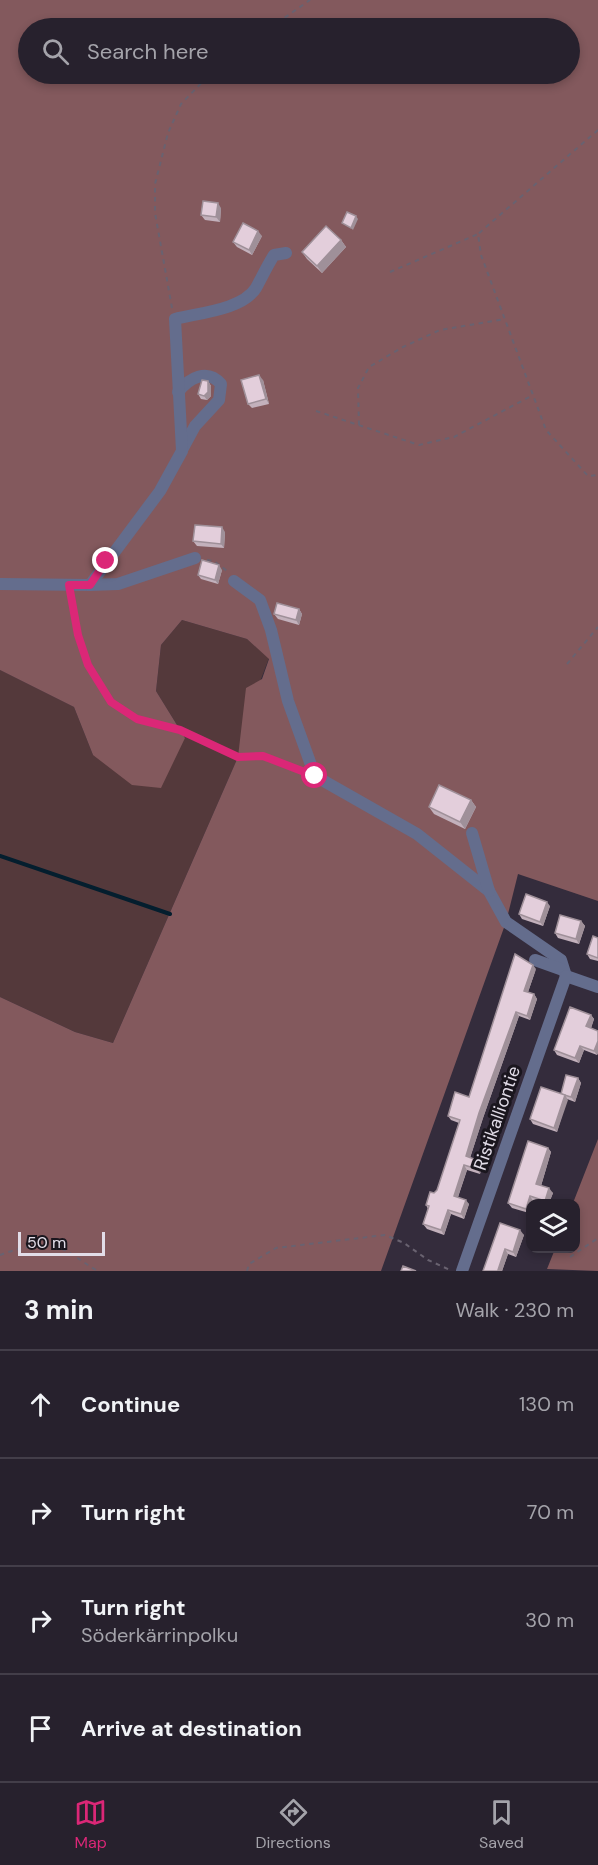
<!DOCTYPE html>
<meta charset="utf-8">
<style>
:root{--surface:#27212d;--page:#2f2935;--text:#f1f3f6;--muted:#a4a3aa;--line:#433e49;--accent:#db2777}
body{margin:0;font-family:"DM Sans",sans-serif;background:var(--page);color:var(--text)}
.controls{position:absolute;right:18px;bottom:18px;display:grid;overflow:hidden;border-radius:12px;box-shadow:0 3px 9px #0003}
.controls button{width:54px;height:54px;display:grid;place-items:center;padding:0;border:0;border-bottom:2px solid var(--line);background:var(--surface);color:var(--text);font:30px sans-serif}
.scale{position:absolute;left:18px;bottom:15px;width:87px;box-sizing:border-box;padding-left:6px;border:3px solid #e2dde8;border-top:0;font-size:16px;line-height:21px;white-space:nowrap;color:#e2dde8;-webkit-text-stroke:4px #1a161e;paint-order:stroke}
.stop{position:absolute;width:18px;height:18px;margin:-14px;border:4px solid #db2777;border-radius:50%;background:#fff}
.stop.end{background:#db2777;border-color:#fff;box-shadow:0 2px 6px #0008}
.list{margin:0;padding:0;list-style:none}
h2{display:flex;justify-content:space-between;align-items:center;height:78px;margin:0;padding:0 24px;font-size:26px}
h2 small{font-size:20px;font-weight:400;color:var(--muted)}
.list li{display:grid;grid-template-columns:39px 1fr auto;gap:18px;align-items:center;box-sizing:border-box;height:108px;padding:0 24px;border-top:2px solid var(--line)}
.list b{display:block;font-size:22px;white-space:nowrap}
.list p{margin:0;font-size:20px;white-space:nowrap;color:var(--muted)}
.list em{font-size:20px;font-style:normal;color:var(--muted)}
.icon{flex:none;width:33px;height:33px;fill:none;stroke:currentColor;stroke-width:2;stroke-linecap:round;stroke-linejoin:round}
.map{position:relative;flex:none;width:598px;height:1271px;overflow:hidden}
.search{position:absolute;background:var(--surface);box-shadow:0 3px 9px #0003;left:18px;right:18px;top:18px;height:66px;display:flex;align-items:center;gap:15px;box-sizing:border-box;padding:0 21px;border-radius:33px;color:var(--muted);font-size:22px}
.sheet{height:510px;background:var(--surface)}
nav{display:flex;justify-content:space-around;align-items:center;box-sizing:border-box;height:84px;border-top:2px solid var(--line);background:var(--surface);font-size:16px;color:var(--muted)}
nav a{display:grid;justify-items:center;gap:3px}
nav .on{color:var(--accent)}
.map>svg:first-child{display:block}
.green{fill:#54393b}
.forest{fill:#83595d;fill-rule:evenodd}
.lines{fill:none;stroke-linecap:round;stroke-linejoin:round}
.stream{stroke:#041e2e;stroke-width:4}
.path{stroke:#696270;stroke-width:2;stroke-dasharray:4.5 4.5;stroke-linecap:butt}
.minor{stroke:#646d8d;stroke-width:12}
.wall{fill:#c3b1bc}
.shaded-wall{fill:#9f9099}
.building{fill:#e3cedb;stroke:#9f9099;stroke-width:1.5}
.route{stroke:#db2777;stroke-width:8}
.labels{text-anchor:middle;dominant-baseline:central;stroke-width:6;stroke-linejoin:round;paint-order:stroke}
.street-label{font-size:18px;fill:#e2dde8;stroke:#1a161e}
</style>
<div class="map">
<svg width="598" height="1271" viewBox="0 0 598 1271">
<rect width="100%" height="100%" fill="#342c3c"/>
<path class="green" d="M182,620L247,639L269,658L244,724L238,757L113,1043L75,1032L0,997V670L74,707L93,755L185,738L156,691L161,645Z"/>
<g class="forest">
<path d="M0,0H598V901L518,874L506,922L381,1271H0V997L75,1032L113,1043L238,757L246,688L262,679L269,659L247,639L182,620L161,645L156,691L185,738L161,788L132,785L93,755L74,707L0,670ZM28,28H570V74H28Z"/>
<path d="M598,1139V1271L547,1269L555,1249L576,1248V1204L573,1203Z"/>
</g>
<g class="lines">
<path class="stream" d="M0,856L170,914"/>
<g class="path">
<path d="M270,28L310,0"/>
<path d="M598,130L478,234L481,255L546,430L588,476L598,475"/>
<path d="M390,272L478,234"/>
<path d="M172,308L155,213V184L168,133L181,104L210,74"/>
<path d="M316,411L419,445L454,437L533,395"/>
<path d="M359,425L358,388L369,367L403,347L440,330L505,319"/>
<path d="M207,560L214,561L227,571"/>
<path d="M72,597L78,635L88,665L111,702L137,719L180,730L238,757L263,756L301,771"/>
<path d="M567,664L598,627"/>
<path d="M0,1255C21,1247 49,1240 70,1253C80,1259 88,1266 98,1271"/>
<path d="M570,1257L598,1238"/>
<path d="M247,1271L249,1264L276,1248L385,1235L404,1243L428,1260L450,1270"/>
</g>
<g class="minor">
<path d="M178,392C189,378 207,368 221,384L219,400L195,426L182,450"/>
<path d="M234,581L260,600L271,630L288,701L315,776L417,834L489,891L506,922L561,960L566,976"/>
<path d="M0,584L90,585L160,491L182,451L175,319C198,313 242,310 256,288C262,277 267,266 274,255L286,253"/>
<path d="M90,585L118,584L195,558"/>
<path d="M472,833L489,891"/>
<path d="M535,960L563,970"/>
<path d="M566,976L598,987"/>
<path d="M462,1271L566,976"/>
</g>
</g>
<g class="wall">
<path d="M221,208L220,222L205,220L201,215Z"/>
<path d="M262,236L252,255L237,247L233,242Z"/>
<path d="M341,240L346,247L322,273L307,259L302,252Z"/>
<path d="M263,380L269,404L252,408L248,404Z"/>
<path d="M208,381L211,386V396L207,400L201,399L198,394Z"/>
<path d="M225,532L224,548L197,546L193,541Z"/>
<path d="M222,570L218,584L201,579L198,575Z"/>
<path d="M299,609L302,614L299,625L278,619L274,614Z"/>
<path d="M471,800L476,807L465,829L434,814L429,807Z"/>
<path d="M550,906L543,926L522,919L519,914Z"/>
<path d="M581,921L585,926L579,944L558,938L555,933Z"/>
<path d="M598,938V961L590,959L587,954Z"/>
<path d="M536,969L528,992L534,994L537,999L530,1020L519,1016L483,1118L470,1158L479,1161L482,1165L480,1174L467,1170L458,1197L469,1204L464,1219L451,1214L444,1235L427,1229L423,1224L428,1209L426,1205L434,1193L437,1190L459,1123L451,1120L448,1116L469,1097Z"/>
<path d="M591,1015L594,1019L591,1028L598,1031L597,1055L584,1050L579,1063L557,1055L554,1050Z"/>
<path d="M578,1078L581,1083L575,1102L567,1099L557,1132L533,1124L530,1119L561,1094Z"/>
<path d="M548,1148L551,1152L541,1186L553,1193L549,1203H541L533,1201L531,1203V1208L529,1213L512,1208L508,1203Z"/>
<path d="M500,1223L524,1235L516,1257L508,1254L502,1271H483Z"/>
</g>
<g class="shaded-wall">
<path d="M218,203L221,208L220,222L216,217Z"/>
<path d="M356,216L358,219L353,230L351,228Z"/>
<path d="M258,231L262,236L252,255L249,250Z"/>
<path d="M341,240L346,247L322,273L317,266Z"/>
<path d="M259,375L263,380L269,404L266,399Z"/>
<path d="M208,381L211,386V396L207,400L204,396Z"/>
<path d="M222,527L225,532L224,548L221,544Z"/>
<path d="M219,565L222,570L218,584L215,580Z"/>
<path d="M299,609L302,614L299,625L296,620Z"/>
<path d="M471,800L476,807L465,829L460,822Z"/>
<path d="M547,902L550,906L543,926L540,922Z"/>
<path d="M581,921L585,926L579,944L576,939Z"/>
<path d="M533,965L536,969L527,995L524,991Z"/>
<path d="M534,994L537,999L530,1020L527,1016Z"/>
<path d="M516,1012L519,1016L483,1118L469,1161L466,1156L479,1113Z"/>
<path d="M591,1015L594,1019L590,1031L586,1026Z"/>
<path d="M598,1041V1054L597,1055L594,1051Z"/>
<path d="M580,1046L584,1050L579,1063L575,1058Z"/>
<path d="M578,1078L581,1083L575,1102L571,1097Z"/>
<path d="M565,1095L568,1100L557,1132L554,1128Z"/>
<path d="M548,1148L551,1152L540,1189L536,1184Z"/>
<path d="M479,1161L482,1165L480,1174L477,1169Z"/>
<path d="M464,1165L467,1170L457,1200L454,1196Z"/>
<path d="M549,1188L553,1193L549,1203H547L545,1201Z"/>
<path d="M530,1196L533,1201L532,1203H531V1208L529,1213L526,1209Z"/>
<path d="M466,1200L469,1204L464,1219L461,1214Z"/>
<path d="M448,1210L451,1214L444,1235L441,1230Z"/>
<path d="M520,1230L524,1235L516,1257L513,1252Z"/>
<path d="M505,1249L508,1254L502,1271L498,1270Z"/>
</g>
<g class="building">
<path d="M203,201L218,203L216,217L201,215Z"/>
<path d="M347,212L356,216L351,228L342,223Z"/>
<path d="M243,223L258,231L249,250L233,242Z"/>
<path d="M326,226L341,240L317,266L302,252Z"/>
<path d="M259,375L266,399L248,404L241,380Z"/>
<path d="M202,380L208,381V392L204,396L198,394Z"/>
<path d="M195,525L222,527L221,544L193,541Z"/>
<path d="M202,560L219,565L215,580L198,575Z"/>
<path d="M277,603L299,609L296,620L274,614Z"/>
<path d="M439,785L471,800L460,822L429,807Z"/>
<path d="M526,894L547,902L540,922L519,914Z"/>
<path d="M560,915L581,921L576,939L555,933Z"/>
<path d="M593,936L598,938V958L587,954Z"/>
<path d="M515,954L533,965L524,991L534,994L527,1016L516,1012L479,1113L466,1156L479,1161L477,1169L464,1165L454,1196L466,1200L461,1214L448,1210L441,1230L423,1224L429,1206L426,1205L430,1192L434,1193L437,1190L460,1120L448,1116L455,1092L469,1097Z"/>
<path d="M570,1007L591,1015L586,1026L598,1031V1041L594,1051L580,1046L575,1058L554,1050Z"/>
<path d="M566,1075L578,1078L571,1097L561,1094Z"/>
<path d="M541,1087L565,1095L554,1128L530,1119Z"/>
<path d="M528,1141L548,1148L536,1184L549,1188L545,1201L530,1196L526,1209L508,1203Z"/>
<path d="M500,1223L520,1230L513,1252L505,1249L498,1270L502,1271H483Z"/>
<path d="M403,1266L416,1271H401Z"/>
</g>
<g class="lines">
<path class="route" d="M106,561L90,585H69L78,635L88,665L111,702L137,719L180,730L238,757L263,756L315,776"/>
</g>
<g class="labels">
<g class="street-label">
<text transform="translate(497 1118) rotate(-71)">Ristikalliontie</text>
</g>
</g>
</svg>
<div class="controls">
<button><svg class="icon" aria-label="layers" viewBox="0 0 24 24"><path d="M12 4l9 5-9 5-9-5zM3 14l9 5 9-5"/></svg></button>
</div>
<div class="scale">50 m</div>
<div class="stop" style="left:315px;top:776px"></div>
<div class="stop end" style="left:106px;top:561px"></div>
<div class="search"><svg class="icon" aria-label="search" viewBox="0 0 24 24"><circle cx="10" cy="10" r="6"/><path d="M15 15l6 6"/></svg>Search here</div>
</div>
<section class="sheet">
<h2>3 min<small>Walk · 230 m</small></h2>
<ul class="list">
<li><svg class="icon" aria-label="ahead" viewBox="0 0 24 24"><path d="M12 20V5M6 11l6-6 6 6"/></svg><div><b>Continue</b></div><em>130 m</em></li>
<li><svg class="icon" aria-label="right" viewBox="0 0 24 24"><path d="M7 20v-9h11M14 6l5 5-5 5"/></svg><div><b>Turn right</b></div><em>70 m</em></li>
<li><svg class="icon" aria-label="right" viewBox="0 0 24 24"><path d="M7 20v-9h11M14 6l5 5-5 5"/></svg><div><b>Turn right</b><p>Söderkärrinpolku</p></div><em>30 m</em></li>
<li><svg class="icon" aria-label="arrive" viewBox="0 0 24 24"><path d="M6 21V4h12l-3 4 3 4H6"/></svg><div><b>Arrive at destination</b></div></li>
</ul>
</section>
<nav>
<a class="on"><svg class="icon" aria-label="map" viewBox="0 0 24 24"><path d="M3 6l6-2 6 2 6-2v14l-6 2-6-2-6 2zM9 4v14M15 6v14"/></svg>Map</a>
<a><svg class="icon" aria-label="directions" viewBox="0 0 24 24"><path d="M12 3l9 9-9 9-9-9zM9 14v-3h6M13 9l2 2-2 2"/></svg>Directions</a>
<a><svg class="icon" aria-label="saved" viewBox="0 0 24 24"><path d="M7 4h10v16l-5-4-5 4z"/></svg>Saved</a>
</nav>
